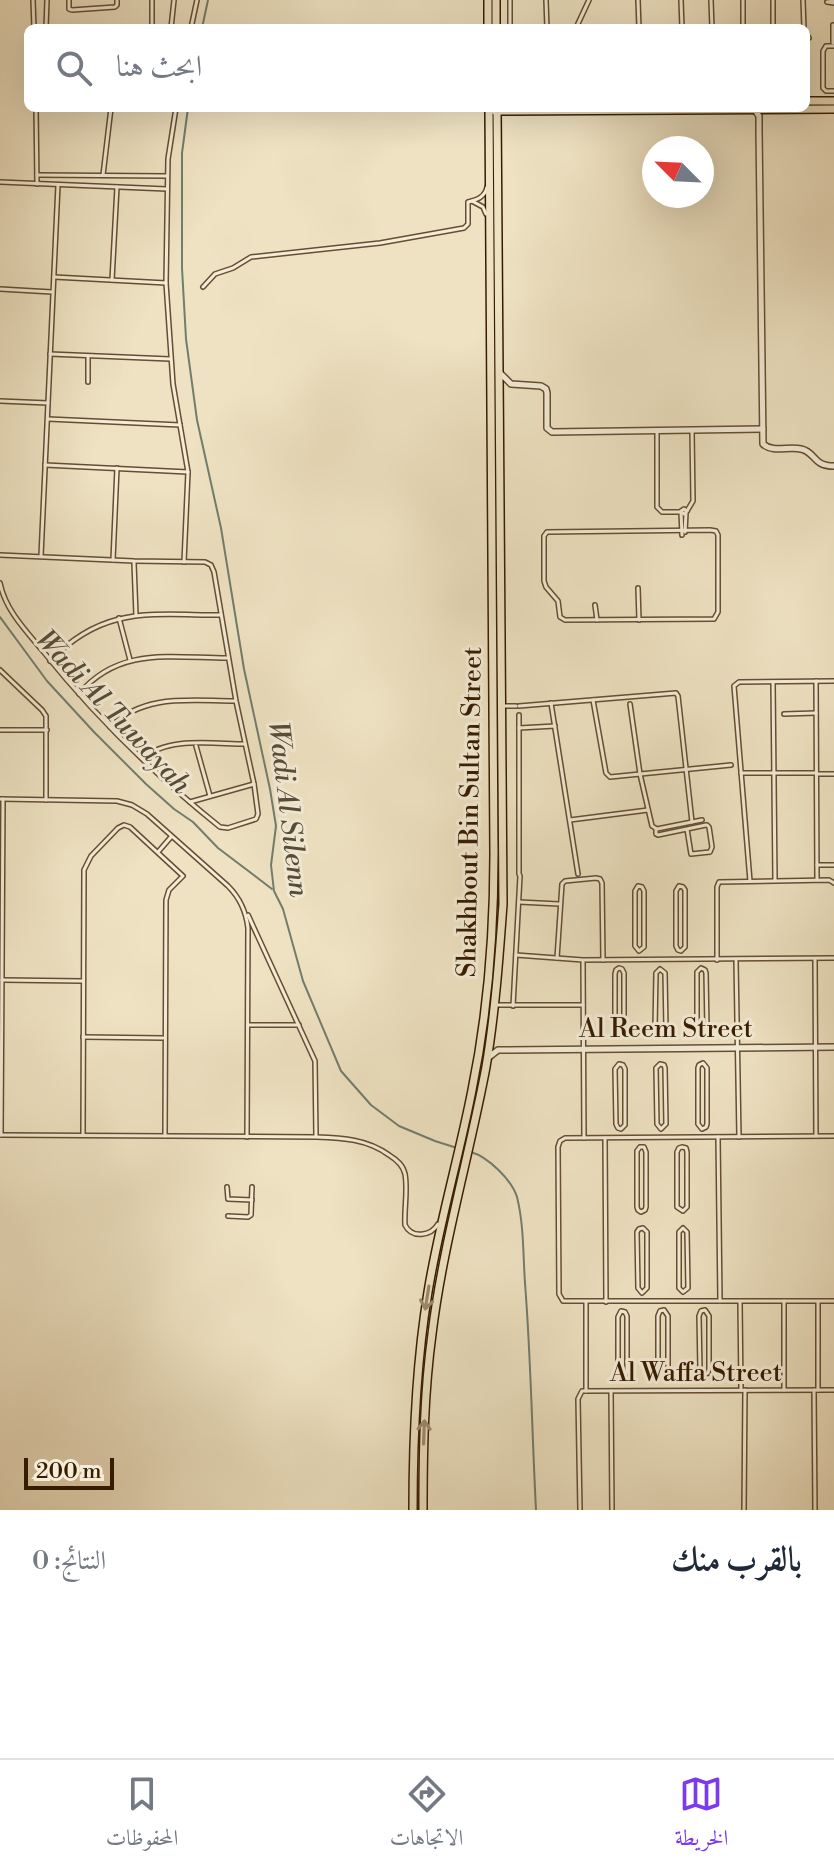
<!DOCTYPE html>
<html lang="ar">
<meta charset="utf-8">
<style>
:root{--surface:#fff;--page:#f6f6f7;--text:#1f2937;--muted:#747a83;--line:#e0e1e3;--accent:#7c3aed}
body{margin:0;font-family:"Libre Bodoni",Amiri,serif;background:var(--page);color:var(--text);direction:rtl}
.compass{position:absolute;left:642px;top:136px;width:72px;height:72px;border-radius:50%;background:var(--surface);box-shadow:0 8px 32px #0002;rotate:294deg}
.scale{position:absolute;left:24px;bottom:20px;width:90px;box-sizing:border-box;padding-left:8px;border:4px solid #371c01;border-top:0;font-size:22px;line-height:28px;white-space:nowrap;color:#371c01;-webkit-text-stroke:6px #f4ecd7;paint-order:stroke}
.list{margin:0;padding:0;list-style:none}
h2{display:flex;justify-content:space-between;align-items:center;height:104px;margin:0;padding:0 32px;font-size:34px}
h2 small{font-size:26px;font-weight:400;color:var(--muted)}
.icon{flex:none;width:44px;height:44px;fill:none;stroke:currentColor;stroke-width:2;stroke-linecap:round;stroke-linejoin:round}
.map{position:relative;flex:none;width:834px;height:1510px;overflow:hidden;direction:ltr}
.search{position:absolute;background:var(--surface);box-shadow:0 8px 32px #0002;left:24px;right:24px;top:24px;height:88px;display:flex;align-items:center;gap:20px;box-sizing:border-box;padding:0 28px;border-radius:12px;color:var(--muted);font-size:30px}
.sheet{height:248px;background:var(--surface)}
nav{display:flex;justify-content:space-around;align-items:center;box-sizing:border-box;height:112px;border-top:2px solid var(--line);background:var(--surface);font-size:22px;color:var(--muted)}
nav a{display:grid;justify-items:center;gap:4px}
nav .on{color:var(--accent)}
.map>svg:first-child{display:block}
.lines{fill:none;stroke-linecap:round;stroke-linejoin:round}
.stream{stroke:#727d6e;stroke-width:2}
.minor-casing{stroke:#654e31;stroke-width:6}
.tertiary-casing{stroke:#654e31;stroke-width:8}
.primary-casing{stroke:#371c01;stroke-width:10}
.minor{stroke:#f4ecd7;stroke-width:3}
.tertiary{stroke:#f4ecd7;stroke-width:5}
.primary{stroke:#eee2c2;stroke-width:7}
.oneway{stroke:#9c896b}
.labels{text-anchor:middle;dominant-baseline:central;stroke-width:6;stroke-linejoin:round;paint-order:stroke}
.street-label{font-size:26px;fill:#371c01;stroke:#f4ecd7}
.water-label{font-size:28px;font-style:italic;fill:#554c38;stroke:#f4ecd7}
</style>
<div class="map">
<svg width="834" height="1510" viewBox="0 0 834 1510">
<rect width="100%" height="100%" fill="#eee2c2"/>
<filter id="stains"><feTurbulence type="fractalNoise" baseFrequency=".0025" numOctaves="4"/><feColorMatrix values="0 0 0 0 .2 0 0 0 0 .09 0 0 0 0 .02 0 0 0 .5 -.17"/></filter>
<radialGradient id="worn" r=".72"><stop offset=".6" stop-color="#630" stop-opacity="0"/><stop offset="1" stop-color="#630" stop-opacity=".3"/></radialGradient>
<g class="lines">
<g class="stream">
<path d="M202,28L208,0"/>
<path d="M188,108L182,153V268L186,339L197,420L221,528L244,669L270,789L276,826L271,865L274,891L283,909L303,981L341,1071L371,1105L399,1126L435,1141L457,1148"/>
<path d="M0,617L47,681L94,732L146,784L174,809L193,822L218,848L272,889"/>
<path d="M471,1152C488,1157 512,1180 517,1197C524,1225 523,1255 525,1283C531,1359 532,1434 536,1510"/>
</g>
<g class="minor-casing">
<g id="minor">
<path d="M33,0L34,28"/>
<path d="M69,0V9L72,10L115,7L117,5V0"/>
<path d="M152,0V28"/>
<path d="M510,0V28"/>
<path d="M546,0L547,28"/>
<path d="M638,0L639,28"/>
<path d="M681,0L682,28"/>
<path d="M711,0L712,28"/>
<path d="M743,0V28"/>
<path d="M773,0V28"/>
<path d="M803,0L804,28"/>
<path d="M834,1L827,2L834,3"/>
<path d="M46,28L47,0"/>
<path d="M171,28L174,0"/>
<path d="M191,28L197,0"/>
<path d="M576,28L589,0"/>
<path d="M806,33L809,38L806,40"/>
<path d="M833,43V25"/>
<path d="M834,46H826L823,51V88L826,91H834"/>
<path d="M36,108L37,184"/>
<path d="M176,108L168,159L166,283L173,384L188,472L184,562"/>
<path d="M37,175L167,176"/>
<path d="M103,175L111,108"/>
<path d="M0,182L167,189"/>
<path d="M472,201L483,207L486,214"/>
<path d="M54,277L166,283"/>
<path d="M112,280L117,187"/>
<path d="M203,287L215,274L233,268L251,257L380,243L464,228L468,224V202C477,200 485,197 487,187"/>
<path d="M0,289L52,292"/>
<path d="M50,354L170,359"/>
<path d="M88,382V356"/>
<path d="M0,401L48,403"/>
<path d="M48,419L180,425"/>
<path d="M657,431V507L662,512H681"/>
<path d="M45,465L188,472"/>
<path d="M684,509L687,511L684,514L681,511Z"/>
<path d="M687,511L693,501L692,430"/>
<path d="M681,512L682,535"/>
<path d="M710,530L716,531L718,535V612L714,619L565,620L560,617L558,601L546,587L544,581V536L547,532Z"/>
<path d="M685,532L686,513"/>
<path d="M0,555L134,561L205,562L211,565L214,572L236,701L254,784L258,814L256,819L228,828L220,827C155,775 94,715 42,650C25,630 5,609 0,583"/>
<path d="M41,556L58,185"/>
<path d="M113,560L117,468"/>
<path d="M134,563L136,615"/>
<path d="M638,588L639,620"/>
<path d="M595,605L597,620"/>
<path d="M119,618L130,660"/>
<path d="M50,661C104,605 151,615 221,615"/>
<path d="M0,670L42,710L46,716V800"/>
<path d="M816,681L817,880"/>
<path d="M773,682L775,880"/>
<path d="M79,694C119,646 172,658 227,658"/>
<path d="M593,700L606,773L610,777L731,765"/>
<path d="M551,703L578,874"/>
<path d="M630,704L640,774L652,826L657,829L702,820"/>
<path d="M502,706H516"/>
<path d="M519,706L676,693L678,696L692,822"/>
<path d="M784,714L816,713"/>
<path d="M110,727C145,693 190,701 235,701"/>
<path d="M519,728L555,726"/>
<path d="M0,730H47"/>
<path d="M196,746L210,796"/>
<path d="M143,759C166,736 215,744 245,744"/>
<path d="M741,773H816"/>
<path d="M818,774H834"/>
<path d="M0,799L117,801L132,805L147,814L228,886C240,898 246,911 248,928L247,1137"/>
<path d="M190,802L254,784"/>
<path d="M570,820L648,810"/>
<path d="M656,829V834L658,835L706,825H707L709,827L712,847L710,852L691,854L687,829"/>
<path d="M158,852L171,837"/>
<path d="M817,865H834"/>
<path d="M750,881L734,686L739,682L834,681"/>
<path d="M638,886L642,887L644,891V947L639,951L635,946V891Z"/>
<path d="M679,886L683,887L685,890V947L681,951L678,950L676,946V891Z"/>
<path d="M519,902L559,904"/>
<path d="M248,915L315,1061L316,1136"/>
<path d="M516,955L583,960L834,958"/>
<path d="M557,958L562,884L565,881L596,878L600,879L602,883L603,960"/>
<path d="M717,960V887L719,882L829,880L834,883"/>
<path d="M815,960L816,1136"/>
<path d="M736,961L739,1137"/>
<path d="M583,962L584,1138"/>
<path d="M619,968L622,969L624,973V1029L623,1033L619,1035L615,1031V974L616,970Z"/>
<path d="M701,968L705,970L706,973L707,1028L705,1032L702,1033L698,1032L697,1029V972Z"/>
<path d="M660,969L665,973L666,1028L664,1032L661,1034L657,1032L655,1028L656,973Z"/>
<path d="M2,980L82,981"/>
<path d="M495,1005H583"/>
<path d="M513,1006L520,876L519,874V715"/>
<path d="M248,1025H299"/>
<path d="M83,1037L163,1038"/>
<path d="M703,1063L707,1068V1124L706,1127L702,1129L698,1124V1068L699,1065Z"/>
<path d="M619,1064L623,1065L625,1069V1125L621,1129L618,1128L616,1124L615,1069Z"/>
<path d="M660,1064L664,1065L665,1068L666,1124L661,1129L657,1124L656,1068Z"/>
<path d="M0,1135L316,1137C343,1138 367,1139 389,1155C397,1160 403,1165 405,1174C408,1190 404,1209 405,1225C412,1239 431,1236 438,1224"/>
<path d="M1,1135L3,799"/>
<path d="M83,1135L84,870L91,856L118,828L124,825L130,827L183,876L169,890L166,900L165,1136"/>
<path d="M834,1136L565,1138L560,1141L558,1147L559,1294L563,1301H834"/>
<path d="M718,1137L720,1301"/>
<path d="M605,1138L606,1302"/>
<path d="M640,1147H644L646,1152V1207L645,1210L641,1212L638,1210L637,1207V1151Z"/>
<path d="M682,1147L686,1148L687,1152V1207L683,1211L677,1207V1152L679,1148Z"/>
<path d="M227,1187L228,1199L252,1200"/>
<path d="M228,1216L248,1217L251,1215L252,1187"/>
<path d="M643,1228L647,1232V1288L642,1293L638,1288L637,1232L639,1229Z"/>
<path d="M683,1228L687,1232L688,1288L683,1292L679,1288V1232Z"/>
<path d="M784,1301V1390"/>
<path d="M586,1302V1391"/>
<path d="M740,1302L741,1390"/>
<path d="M818,1302V1390"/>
<path d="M664,1310L668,1316V1370L667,1374L663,1376L658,1372V1316L660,1311Z"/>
<path d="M705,1310L709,1316V1369L708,1373L704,1375L700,1371L699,1316L701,1311Z"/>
<path d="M621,1311L625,1312L627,1316V1370L626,1374L622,1376L619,1374L618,1370V1317Z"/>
<path d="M814,1390L815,1510"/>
<path d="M611,1391L612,1510"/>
<path d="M580,1510L578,1399L582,1391L834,1390"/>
<path d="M744,1510L745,1390"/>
</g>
</g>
<g class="tertiary-casing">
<g id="tertiary">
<path d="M755,110L759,116V131L763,444C773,453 788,446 801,449C816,452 812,466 834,466"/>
<path d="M501,374L511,384L541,386L546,389L547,393V428L552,432L763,429"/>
<path d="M489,1057L498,1050L834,1047"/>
</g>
</g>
<g class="primary-casing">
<g id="primary">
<path d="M488,0V28"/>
<path d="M496,0V28"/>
<path d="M806,101H834"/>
<path d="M495,111L834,109"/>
<path d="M413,1510C413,1437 416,1364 428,1292C439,1224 459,1157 472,1090C488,1012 494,933 494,854L489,108"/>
<path d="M423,1510C423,1451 424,1393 432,1334C443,1244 469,1157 486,1067C495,1013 499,959 503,904L497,108"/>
</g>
</g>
<use href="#minor" class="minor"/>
<use href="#tertiary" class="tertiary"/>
<use href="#primary" class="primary"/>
</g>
<defs><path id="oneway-shaft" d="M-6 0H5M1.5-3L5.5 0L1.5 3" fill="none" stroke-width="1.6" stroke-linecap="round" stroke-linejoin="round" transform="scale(2)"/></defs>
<g class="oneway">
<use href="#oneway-shaft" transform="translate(427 1298) rotate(99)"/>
<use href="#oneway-shaft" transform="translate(424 1432) rotate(-88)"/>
</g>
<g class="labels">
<g class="street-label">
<text transform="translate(470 812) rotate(-89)">Shakhbout Bin Sultan Street</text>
<text x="666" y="1029">Al Reem Street</text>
<text x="696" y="1373">Al Waffa Street</text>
</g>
<g class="water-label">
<text transform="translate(113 712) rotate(47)">Wadi Al Tuwayah</text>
<text transform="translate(288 809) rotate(83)">Wadi Al Silenn</text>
</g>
</g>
<rect width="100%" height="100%" filter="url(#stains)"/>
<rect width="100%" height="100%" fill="url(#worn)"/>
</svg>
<svg class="compass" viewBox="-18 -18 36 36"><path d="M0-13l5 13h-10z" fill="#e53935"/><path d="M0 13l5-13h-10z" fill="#747a83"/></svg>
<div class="scale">200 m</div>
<div class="search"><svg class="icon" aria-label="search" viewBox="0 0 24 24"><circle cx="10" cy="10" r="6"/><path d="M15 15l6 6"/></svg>ابحث هنا</div>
</div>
<section class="sheet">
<h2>بالقرب منك<small>النتائج: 0</small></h2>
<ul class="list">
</ul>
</section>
<nav>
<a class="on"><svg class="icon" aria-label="map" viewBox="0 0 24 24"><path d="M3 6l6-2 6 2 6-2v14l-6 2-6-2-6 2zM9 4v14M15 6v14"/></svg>الخريطة</a>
<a><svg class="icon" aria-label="directions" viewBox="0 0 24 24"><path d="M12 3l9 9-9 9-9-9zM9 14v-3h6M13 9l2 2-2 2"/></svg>الاتجاهات</a>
<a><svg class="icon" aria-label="saved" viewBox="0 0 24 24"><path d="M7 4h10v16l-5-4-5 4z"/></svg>المحفوظات</a>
</nav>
